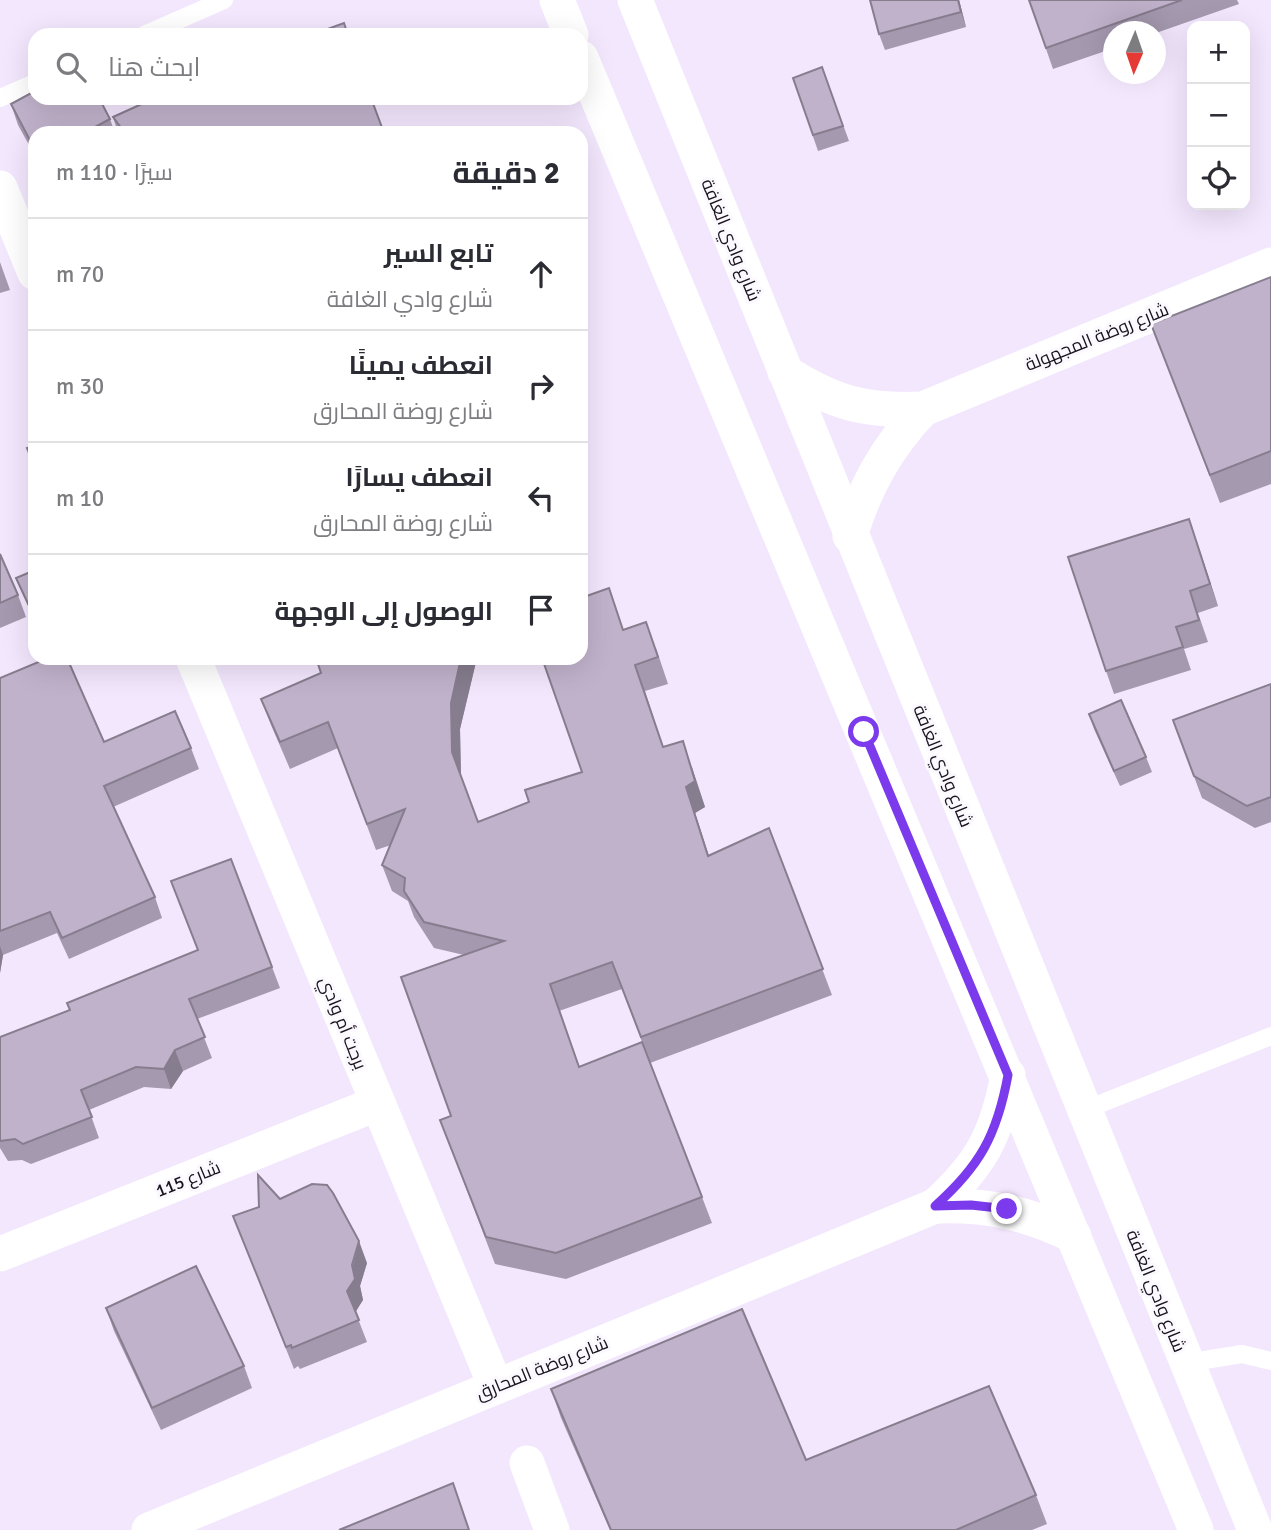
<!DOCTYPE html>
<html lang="ar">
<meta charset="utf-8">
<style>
:root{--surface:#fff;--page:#f7f7f7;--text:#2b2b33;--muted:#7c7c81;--line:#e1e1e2}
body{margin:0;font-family:Signika,Cairo,sans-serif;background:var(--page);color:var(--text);direction:rtl}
.controls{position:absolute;right:21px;top:21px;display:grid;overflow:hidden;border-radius:14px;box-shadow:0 7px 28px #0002}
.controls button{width:63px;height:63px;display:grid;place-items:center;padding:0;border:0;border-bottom:2px solid var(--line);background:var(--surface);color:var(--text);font:35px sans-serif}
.compass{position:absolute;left:1103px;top:21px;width:63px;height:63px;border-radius:50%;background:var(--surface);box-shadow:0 7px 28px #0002;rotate:182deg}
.stop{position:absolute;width:21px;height:21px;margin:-16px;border:5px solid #7c3aed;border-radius:50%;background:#fff}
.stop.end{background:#7c3aed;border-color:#fff;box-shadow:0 2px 7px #0008}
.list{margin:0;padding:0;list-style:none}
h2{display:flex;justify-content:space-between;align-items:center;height:91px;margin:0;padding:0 28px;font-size:30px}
h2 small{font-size:23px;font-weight:400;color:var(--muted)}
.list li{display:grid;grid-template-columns:46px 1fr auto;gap:21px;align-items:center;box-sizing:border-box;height:112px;padding:0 28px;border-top:2px solid var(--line)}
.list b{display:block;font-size:26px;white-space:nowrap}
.list p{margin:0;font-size:23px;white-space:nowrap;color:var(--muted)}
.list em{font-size:23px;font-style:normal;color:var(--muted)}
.icon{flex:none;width:38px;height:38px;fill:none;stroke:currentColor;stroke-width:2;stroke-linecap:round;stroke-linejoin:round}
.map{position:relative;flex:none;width:1271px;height:1530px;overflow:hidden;direction:ltr}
.search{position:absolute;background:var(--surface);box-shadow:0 7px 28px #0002;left:28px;top:28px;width:560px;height:77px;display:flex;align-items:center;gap:18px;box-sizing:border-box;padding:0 24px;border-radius:21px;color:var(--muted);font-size:26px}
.panel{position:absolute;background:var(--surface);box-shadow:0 7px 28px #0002;left:28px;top:126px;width:560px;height:539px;border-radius:21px;direction:rtl}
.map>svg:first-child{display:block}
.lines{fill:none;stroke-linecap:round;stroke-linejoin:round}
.lane{stroke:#fff;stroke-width:18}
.street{stroke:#fff;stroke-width:35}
.wall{fill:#a599af}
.shaded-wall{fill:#867d8e}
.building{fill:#c0b2cb;stroke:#867d8e;stroke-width:2}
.route{stroke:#7c3aed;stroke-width:9}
.labels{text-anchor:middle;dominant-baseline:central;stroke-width:6;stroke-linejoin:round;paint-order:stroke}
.street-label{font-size:18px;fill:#19131d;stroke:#fbf8fe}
</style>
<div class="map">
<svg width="1271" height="1530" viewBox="0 0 1271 1530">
<rect width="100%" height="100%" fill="#f3e7fd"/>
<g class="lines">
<g class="lane">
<path d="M144,35L224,0"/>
<path d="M0,98L35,83"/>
<path d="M1082,1111L1271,1036"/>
<path d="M1186,1363L1242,1354L1271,1361"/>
</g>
<g class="street">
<path d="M557,0L571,35"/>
<path d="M635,0L1255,1530"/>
<path d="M581,58L1196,1530"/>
<path d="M0,188L35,273"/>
<path d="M785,372C833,403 866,412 923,409L1271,265"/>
<path d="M850,536C865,486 887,447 923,409"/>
<path d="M193,658L496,1387"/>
<path d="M935,1206C986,1204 1028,1213 1074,1236"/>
<path d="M0,1254L376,1104"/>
<path d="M527,1463L552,1530"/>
<path d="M149,1530L935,1206C980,1166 997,1135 1008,1075"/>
</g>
</g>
<g class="wall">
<path d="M959,0L966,27L885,50L879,34Z"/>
<path d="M1029,0H1237L1239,4L1156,33V32H1114V48L1053,69Z"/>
<path d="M822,67L849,141L818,151L793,78Z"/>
<path d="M11,104L110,119L115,133H35V156L18,125Z"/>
<path d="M113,117L384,133H118Z"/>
<path d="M0,262L10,290L0,293Z"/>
<path d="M1271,277V484L1220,503L1151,324Z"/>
<path d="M1197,542L1218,606L1198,613L1208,642L1184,649L1191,670L1114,694L1106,671Z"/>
<path d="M0,554L18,595L26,617L0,628Z"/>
<path d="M35,570V622L16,578Z"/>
<path d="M624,629L656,648L668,684L645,691L663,747L692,767L705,807L695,813L709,856L769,828L832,995L650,1063L622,989L559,1011L579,1066L702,1197L712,1223L566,1279L495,1264L440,1120L451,1116L464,955L434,948L414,917L408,901L392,891L382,865L391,845L376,850L338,748L290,769L271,725L261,699L321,673L315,658H474L476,662L460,729L461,778L478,822L529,802L582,772Z"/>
<path d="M0,678L104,742L191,748L199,769L113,807L155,897L162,918L69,959L57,933L3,955L0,973Z"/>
<path d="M1271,684V822L1255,828L1202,798L1173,720Z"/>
<path d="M1089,714L1146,757L1152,772L1120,786L1094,729Z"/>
<path d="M231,859L280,988L197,1019L212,1058L183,1071L171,1089L144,1087L89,1110L99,1138L31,1164L22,1160L8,1161L0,1148V1037L70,1010L197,950Z"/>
<path d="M280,1199L367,1263L360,1286L363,1300L355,1311L367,1342L300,1369L298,1366L294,1369L233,1216Z"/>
<path d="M106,1308L244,1366L252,1388L161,1430L114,1331Z"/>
<path d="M551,1389L806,1460L1036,1495L1047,1524L1032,1530H610L561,1418Z"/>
</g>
<g class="shaded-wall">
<path d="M958,0H959L966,27L961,12Z"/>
<path d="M1189,519L1197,542L1218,606L1210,584Z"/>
<path d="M461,658H474L476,662L460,729L461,779L452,752L451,703Z"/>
<path d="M683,741L705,807L695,813L717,882L686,787Z"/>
<path d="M0,946L3,955L0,973Z"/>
<path d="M175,1050L183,1071L171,1089L164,1069Z"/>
<path d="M359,1241L367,1263L360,1286L363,1300L355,1313L347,1291Z"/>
</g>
<g class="building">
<path d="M870,0H958L961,12L879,34Z"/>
<path d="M1029,0H1182L1046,48Z"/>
<path d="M344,23L348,35H311Z"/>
<path d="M822,67L843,126L813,135L793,78Z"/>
<path d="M35,91V98H99L110,119L84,133H35V150L11,104Z"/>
<path d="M155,98H371L384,133H125L113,117Z"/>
<path d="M1271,277V451L1210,475L1151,324Z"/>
<path d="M35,445V467L27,448Z"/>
<path d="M1189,519L1210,584L1190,591L1199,620L1176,627L1183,647L1106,671L1068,557Z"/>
<path d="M0,554L18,595L0,603Z"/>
<path d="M35,570V606L30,608L16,578Z"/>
<path d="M609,588L623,630L646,622L658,657L635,665L663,747L683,741L695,781L686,787L708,856L769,828L823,969L641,1037L612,962L550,984L579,1067L642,1042L702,1197L556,1253L486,1237L440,1120L451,1116L401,977L504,941L424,922L404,891L405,878L382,865L405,809L367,824L328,722L280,742L261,699L321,673L316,658H461L451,703L452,752L478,822L529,802L525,790L582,772L542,658H581V598Z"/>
<path d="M48,658H67L104,742L175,711L191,748L104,786L155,897L62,938L50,912L0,931V678Z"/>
<path d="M1271,684V797L1247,806L1194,776L1173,720Z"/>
<path d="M1121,700L1146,757L1114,771L1089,714Z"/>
<path d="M231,859L272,967L189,999L205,1037L175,1050L164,1069L136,1067L81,1090L92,1117L23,1144L15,1139L0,1141V1037L70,1010L67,1003L198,950L171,881Z"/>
<path d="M258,1175L280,1199L312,1184L327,1185L333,1193L359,1241L352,1265L355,1279L347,1291L359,1320L292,1348L291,1345L286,1347L233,1216L259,1207Z"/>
<path d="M196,1266L244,1366L152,1408L106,1308Z"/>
<path d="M742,1309L806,1460L989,1386L1036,1495L956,1530H611L551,1389Z"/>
<path d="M453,1483L469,1530H339Z"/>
</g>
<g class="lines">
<path class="route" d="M864,732L1008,1075C997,1135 980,1166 935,1206L971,1205L1007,1209"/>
</g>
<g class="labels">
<g class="street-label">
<text transform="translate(731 240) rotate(68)">شارع وادي الغافة</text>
<text transform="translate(1097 337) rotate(-22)">شارع روضة المجهولة</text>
<text transform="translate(943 766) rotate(68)">شارع وادي الغافة</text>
<text transform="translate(343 1023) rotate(68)">برجت أم وادي</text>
<text transform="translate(188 1179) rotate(-22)">شارع 115</text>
<text transform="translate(1156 1291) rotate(68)">شارع وادي الغافة</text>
<text transform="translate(542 1368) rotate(-22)">شارع روضة المحارق</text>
</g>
</g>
</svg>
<div class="controls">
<button>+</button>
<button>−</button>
<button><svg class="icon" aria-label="locate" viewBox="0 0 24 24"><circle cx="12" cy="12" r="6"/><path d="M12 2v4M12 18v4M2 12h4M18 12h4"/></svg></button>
</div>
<svg class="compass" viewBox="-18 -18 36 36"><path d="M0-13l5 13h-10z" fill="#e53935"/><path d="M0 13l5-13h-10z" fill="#7c7c81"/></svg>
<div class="stop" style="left:864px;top:732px"></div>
<div class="stop end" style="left:1007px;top:1209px"></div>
<div class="search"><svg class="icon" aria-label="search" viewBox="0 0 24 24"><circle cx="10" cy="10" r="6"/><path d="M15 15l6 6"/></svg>ابحث هنا</div>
<section class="panel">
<h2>2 دقيقة<small>سيرًا · 110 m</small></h2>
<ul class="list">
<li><svg class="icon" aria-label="ahead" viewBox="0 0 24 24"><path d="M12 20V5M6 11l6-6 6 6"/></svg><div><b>تابع السير</b><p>شارع وادي الغافة</p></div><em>70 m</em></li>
<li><svg class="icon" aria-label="right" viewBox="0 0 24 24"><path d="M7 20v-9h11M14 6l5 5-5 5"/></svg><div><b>انعطف يمينًا</b><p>شارع روضة المحارق</p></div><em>30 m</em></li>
<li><svg class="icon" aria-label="left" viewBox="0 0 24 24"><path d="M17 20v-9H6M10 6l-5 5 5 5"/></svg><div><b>انعطف يسارًا</b><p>شارع روضة المحارق</p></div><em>10 m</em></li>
<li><svg class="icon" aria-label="arrive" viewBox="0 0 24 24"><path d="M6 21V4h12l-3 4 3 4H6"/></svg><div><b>الوصول إلى الوجهة</b></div></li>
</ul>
</section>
</div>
